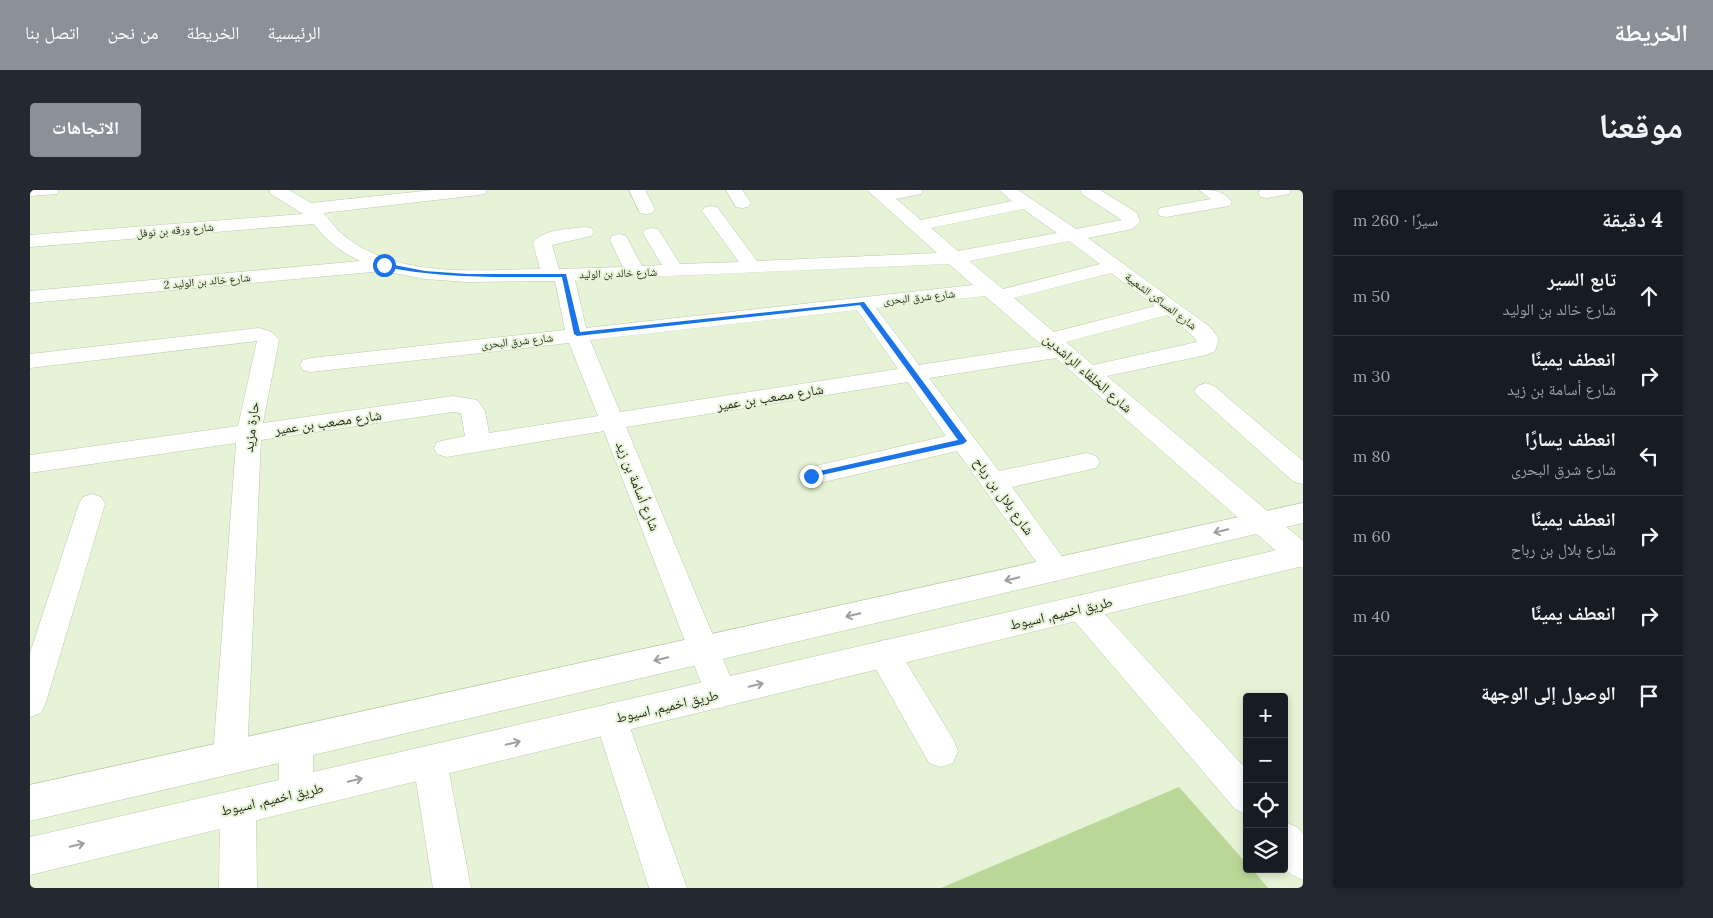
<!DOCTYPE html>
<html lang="ar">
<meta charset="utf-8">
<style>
:root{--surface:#171b24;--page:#242831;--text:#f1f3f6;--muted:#9ea1a6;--line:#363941;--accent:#8c9099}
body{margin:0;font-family:Lora,"Noto Naskh Arabic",serif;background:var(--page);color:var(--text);direction:rtl}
.controls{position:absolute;right:15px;bottom:15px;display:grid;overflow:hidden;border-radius:5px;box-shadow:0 2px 8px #0003}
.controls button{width:45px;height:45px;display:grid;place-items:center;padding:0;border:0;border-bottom:1px solid var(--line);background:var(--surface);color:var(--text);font:25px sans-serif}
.stop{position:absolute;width:15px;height:15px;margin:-11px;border:4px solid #1a73e8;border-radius:50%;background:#fff}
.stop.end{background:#1a73e8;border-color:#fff;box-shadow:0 1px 5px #0008}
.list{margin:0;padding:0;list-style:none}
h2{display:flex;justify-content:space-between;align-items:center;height:65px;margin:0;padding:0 20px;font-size:21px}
h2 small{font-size:16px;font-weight:400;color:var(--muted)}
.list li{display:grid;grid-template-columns:32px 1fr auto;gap:15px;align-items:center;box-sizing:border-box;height:80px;padding:0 20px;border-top:1px solid var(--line)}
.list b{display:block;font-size:19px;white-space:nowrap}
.list p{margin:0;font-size:16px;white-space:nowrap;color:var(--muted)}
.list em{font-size:16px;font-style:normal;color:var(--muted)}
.icon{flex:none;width:28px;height:28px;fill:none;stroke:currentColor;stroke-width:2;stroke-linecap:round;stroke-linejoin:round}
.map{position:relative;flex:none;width:1273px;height:698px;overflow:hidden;direction:ltr;border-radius:5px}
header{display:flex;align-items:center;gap:30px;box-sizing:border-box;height:70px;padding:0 25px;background:var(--accent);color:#fff}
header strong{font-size:24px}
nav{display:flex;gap:28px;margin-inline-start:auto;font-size:18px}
.intro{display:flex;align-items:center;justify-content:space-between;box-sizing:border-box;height:120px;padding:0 30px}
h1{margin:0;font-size:35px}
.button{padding:12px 22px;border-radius:5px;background:var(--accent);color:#fff;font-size:18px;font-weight:700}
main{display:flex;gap:30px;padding:0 30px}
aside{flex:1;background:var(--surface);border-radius:5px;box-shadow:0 2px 8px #0003}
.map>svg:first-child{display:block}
.green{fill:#bbd798}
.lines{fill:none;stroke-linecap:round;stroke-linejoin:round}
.street-casing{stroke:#bbc9ac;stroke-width:1}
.secondary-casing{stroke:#bbc9ac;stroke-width:1}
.street{fill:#fff;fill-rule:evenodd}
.secondary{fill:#fff;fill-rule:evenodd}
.oneway{stroke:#9ea09c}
.route{fill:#1a73e8}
.labels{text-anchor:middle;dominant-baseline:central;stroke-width:4;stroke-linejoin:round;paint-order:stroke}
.far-street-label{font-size:11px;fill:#282d22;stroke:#e6f3d6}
.street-label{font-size:14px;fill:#282d22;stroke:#e6f3d6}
</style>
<header>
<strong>الخريطة</strong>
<nav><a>الرئيسية</a><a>الخريطة</a><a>من نحن</a><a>اتصل بنا</a></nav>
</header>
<div class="intro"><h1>موقعنا</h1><a class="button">الاتجاهات</a></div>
<main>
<aside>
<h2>4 دقيقة<small>سيرًا · 260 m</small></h2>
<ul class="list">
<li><svg class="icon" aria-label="ahead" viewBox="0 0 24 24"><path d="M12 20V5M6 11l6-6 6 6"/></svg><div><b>تابع السير</b><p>شارع خالد بن الوليد</p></div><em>50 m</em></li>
<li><svg class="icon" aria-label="right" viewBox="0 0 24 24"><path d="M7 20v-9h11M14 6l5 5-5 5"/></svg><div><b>انعطف يمينًا</b><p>شارع أسامة بن زيد</p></div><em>30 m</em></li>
<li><svg class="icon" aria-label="left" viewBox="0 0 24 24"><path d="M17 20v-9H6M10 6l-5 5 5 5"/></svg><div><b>انعطف يسارًا</b><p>شارع شرق البحرى</p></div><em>80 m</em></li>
<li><svg class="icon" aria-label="right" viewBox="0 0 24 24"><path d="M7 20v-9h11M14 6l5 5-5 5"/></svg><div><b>انعطف يمينًا</b><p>شارع بلال بن رباح</p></div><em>60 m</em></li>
<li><svg class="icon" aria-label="right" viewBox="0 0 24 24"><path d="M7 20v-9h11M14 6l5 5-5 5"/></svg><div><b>انعطف يمينًا</b></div><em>40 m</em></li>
<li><svg class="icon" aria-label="arrive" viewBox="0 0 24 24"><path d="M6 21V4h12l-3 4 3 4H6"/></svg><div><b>الوصول إلى الوجهة</b></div></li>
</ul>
</aside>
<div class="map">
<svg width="1273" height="698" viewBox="0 0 1273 698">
<rect width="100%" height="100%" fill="#e6f3d6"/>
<path class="green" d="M1149,597L1217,674V679H1222L1238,698H911Z"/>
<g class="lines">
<g class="street-casing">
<g id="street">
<path d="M0,0H29L27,4L0,6Z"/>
<path d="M239,0H259L281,13L403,0H457L455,4L449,5L293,23C300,29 304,37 311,43C364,89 444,80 510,79L503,53C512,39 540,39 555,37L561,38L564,42L561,46L522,55L529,79L593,77L580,50L582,46L589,44L596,46L612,76L632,75L613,43L616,39L622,38L628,39L650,74L709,72L672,21L675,17L681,16L687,17L727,71L907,63L837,0H893L891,4L866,9L891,30L982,11L969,0H988L1046,39L1092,30L1052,4L1050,0H1070L1107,23L1110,32L1102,39L1058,48L1180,137L1189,149L1185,161L1176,165L1077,186L1273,351V377L1261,374L1026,168L899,188L969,281L1057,263L1066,266L1070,272L1066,278L982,297L1041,379L1037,387L1027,391L1017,387L927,261L781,295L772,293L768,286L772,279L916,246L878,192L596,237L707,503L702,513L691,518L680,513L675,503L574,241L416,267L407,264L404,258L407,252L435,246L431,223L423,222L231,250L217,567L212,579L200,584L188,579L183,567L206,253L0,283V265L208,236L227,151L0,178V164L229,138L242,142L249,150L233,233L423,206L447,210L455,221L459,243L568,226L539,153L281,182L273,180L270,175L273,170L281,168L535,140L525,91L437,92L395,89L353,81L0,113V101L330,71C311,62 297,51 284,34L0,57V45L273,24L241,4ZM993,19L1027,43L928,61L901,38ZM1039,51L1070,74L973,99L939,71ZM919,74L943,95L556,138L545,90ZM1081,83L1125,116L1024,142L984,108ZM955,106L1013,156L889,175L846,118ZM827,120L868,179L590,222L560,150ZM1137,125L1164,147L1167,152L1063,175L1036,152Z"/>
<path d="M599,0H615L625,19L622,23L616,24L610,23Z"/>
<path d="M696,0H712L721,13L718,17L712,18L706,17Z"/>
<path d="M1169,0C1184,0 1193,0 1202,12L1199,16L1193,17L1136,27L1130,26L1127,22L1130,18L1136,17L1181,9Z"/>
<path d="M1231,0H1261L1259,4L1237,8L1231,7L1228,3Z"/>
<path d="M1176,193L1184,196L1273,271V294L1264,292L1168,206L1164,201L1168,196Z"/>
<path d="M62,304L71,307L75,314L16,512L11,523L0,527V463L49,314L53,307Z"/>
<path d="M1051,405L1061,409L1217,580V625L1205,619L1041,427L1036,418L1041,409Z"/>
<path d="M854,450L865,454L923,549L928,561L923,573L911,577L899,573L843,474L839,464L843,454Z"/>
<path d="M581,513L593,518L597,529L657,698H619L565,529L569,518Z"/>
<path d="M400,555L412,560L417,572L441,698H403L383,572L388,560Z"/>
<path d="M208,599L221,604L226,617L227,698H189L190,617L195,604Z"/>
<path d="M1254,632L1267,637L1273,644V690L1260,684L1254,678Z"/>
</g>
</g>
<g class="secondary-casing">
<path id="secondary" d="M1273,313V333L283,565V582L1273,354V376L0,685V647L249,590V573L0,631V595Z"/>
</g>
<use href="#street" class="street"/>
<use href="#secondary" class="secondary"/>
</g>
<defs><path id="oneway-shaft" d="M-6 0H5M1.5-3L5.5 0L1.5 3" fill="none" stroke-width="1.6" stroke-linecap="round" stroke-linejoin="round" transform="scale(1.25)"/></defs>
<g class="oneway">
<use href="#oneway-shaft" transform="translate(1191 341) rotate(167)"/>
<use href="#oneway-shaft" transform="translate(982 389) rotate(167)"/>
<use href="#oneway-shaft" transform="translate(823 425) rotate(167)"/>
<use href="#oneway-shaft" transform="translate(631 469) rotate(167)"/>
<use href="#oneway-shaft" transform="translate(726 495) rotate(-13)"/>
<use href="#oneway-shaft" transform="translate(483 553) rotate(-13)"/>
<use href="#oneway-shaft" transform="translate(325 590) rotate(-13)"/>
<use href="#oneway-shaft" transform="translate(47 655) rotate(-13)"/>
</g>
<path class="route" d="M354,73L395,81L438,84H536L550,142L834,112L937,251L933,254L778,288V284L781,283L928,250L830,115L547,146L544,144L532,87C471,87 411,89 352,76Z"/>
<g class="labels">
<g class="far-street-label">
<text transform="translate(145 40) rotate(-5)">شارع ورقه بن نوفل</text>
<text transform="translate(588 83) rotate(-2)">شارع خالد بن الوليد</text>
<text transform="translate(177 91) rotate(-5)">شارع خالد بن الوليد 2</text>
<text transform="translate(889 107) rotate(-6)">شارع شرق البحرى</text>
<text transform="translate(1131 111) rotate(37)">شارع المساكن الشعبية</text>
<text transform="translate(487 151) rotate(-6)">شارع شرق البحرى</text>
</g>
<g class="street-label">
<text transform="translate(1058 183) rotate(41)">شارع الخلفاء الراشدين</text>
<text transform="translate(740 207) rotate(-9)">شارع مصعب بن عمير</text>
<text transform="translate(298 232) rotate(-8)">شارع مصعب بن عمير</text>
<text transform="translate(221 237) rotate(-83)">حارة مزيد</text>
<text transform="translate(608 296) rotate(68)">شارع أسامة بن زيد</text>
<text transform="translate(974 306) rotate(54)">شارع بلال بن رباح</text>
<text transform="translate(1031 423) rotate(-13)">طريق اخميم, اسيوط</text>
<text transform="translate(637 516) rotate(-13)">طريق اخميم, اسيوط</text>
<text transform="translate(242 609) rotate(-13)">طريق اخميم, اسيوط</text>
</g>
</g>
</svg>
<div class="controls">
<button>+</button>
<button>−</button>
<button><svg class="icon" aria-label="locate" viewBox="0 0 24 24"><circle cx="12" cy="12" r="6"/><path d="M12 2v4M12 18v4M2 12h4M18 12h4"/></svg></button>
<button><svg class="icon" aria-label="layers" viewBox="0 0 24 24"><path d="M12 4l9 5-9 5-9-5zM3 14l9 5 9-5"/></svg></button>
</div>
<div class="stop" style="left:354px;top:75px"></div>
<div class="stop end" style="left:781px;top:286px"></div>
</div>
</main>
